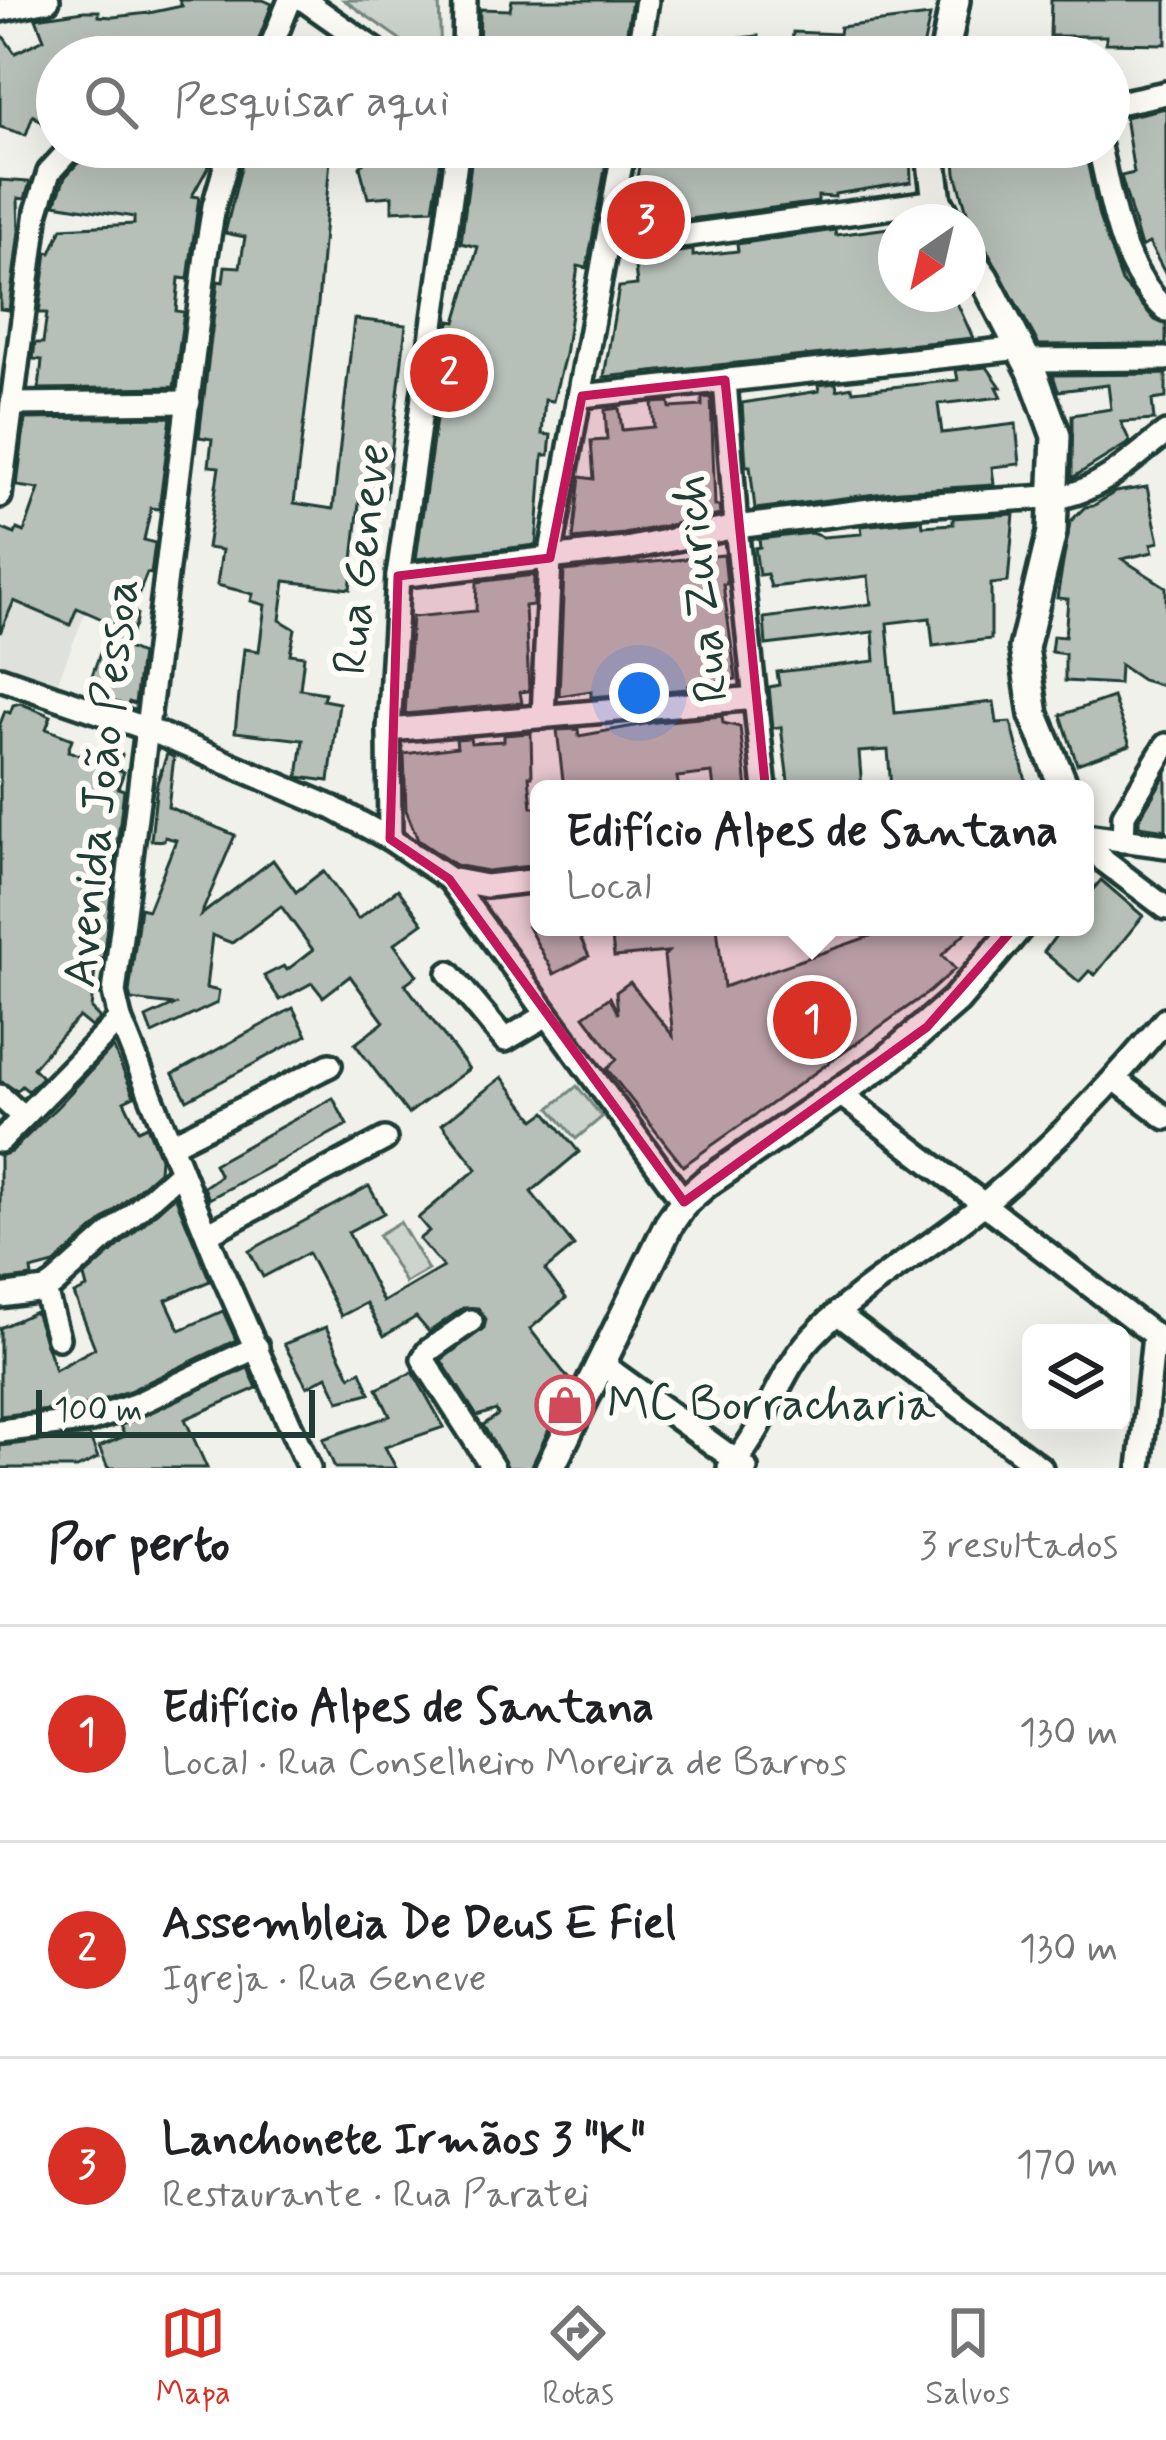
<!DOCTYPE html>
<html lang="pt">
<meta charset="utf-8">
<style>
:root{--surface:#fff;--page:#f2f2f2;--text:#202124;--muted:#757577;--line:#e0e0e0;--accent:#d93025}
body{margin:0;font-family:Mynerve,sans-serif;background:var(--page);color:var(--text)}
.controls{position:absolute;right:36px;bottom:36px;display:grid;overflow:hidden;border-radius:18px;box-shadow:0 12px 48px #0002}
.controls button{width:108px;height:108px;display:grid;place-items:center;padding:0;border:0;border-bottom:3px solid var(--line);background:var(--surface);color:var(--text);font:60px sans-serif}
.compass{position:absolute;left:878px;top:204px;width:108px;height:108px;border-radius:50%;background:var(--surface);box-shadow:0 12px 48px #0002;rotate:214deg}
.scale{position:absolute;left:36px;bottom:30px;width:279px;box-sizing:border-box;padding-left:12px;border:6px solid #1f3d34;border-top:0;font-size:33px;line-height:42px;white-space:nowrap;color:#1f3d34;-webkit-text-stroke:9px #fdfcf7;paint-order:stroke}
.you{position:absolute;left:639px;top:693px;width:42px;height:42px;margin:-30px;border:9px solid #fff;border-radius:50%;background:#1a73e8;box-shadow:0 0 0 18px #1a73e833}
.badge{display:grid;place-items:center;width:78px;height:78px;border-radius:50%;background:var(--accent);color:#fff;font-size:39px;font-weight:700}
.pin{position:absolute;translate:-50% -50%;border:6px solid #fff;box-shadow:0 3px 12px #0006}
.popup{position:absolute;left:530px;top:780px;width:564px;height:156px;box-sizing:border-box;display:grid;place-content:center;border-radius:18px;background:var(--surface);filter:drop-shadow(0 3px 9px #0005);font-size:39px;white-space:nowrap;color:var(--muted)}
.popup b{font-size:45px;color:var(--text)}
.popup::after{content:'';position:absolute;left:50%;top:100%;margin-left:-24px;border:24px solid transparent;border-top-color:var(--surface)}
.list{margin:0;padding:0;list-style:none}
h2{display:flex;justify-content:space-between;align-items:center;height:156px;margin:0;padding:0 48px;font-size:51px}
h2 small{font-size:39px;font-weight:400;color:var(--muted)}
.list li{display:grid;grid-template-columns:78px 1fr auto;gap:36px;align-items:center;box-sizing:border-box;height:216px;padding:0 48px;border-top:3px solid var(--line)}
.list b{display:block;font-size:45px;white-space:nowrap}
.list p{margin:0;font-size:39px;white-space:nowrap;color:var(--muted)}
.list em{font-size:39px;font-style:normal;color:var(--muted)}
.icon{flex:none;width:66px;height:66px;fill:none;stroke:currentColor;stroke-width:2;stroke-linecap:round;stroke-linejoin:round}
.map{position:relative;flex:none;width:1166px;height:1468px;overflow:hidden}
.search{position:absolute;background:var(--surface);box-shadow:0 12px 48px #0002;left:36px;right:36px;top:36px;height:132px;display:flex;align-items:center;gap:30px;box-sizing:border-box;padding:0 42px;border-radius:66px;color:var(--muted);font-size:45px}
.sheet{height:804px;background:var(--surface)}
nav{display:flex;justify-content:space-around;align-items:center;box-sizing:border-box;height:168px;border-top:3px solid var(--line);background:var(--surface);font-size:33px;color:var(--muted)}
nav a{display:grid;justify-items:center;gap:6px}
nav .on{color:var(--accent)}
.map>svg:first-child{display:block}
.built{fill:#dfe2dc}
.green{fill:#cdd3cd;stroke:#768880;stroke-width:3}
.building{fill:#b6bfb8;stroke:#1f3d34;stroke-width:3}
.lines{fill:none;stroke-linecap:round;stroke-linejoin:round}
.minor-casing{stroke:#1f3d34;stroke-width:30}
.major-casing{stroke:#1f3d34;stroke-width:36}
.minor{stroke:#fdfcf7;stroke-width:21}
.major{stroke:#fdfcf7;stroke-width:27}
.marked{fill:#c2185b;fill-opacity:0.2;stroke:#c2185b;stroke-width:9;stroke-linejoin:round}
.labels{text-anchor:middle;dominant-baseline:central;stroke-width:12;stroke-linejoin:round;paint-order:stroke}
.street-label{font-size:48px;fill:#1f3d34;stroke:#fdfcf7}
.poi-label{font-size:48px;fill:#1f3d34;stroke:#fdfcf7;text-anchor:start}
</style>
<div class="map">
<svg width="1166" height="1468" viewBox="0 0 1166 1468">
<rect width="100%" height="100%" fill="#f0f1eb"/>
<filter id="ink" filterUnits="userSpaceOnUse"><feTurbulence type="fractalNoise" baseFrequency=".00833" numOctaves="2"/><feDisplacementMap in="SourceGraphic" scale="24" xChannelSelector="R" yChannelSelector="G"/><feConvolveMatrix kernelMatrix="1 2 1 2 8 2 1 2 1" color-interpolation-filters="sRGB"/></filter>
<g filter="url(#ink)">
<path class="built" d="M107,558L55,689L0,667V601Z"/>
<g class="green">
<path d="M344,0H439L441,57H425Z"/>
<path d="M577,1086L602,1117L576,1139L550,1108Z"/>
<path d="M400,1222L428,1270L405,1283L378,1235Z"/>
</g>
<g class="building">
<path d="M179,0H263L272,4L252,57H57V109L43,124L33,115L26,135L0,127V32L15,53L44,39L36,18L84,11H99V16L113,17L149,13L182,6Z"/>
<path d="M512,0H632L623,57H484L485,53L479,52L480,9L510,10Z"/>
<path d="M1051,0H1166V44L1106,43V36H1050Z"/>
<path d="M930,16L921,57H654L655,47L758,36V43L792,44L793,32L839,34L840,27Z"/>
<path d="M1166,108V275L1149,243L1141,247L1121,176L1134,173L1125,117Z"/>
<path d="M246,147H331L318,304L294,503L333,509L354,319L406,325L386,497L360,494L350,589L285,581L280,620L295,629L290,654L304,656L300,689L325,693L323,700L339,703L329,781L298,777L303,740L235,732L244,649L259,651L265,605L251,601L253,594L217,585L222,550L207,548L219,467L209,466L212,439L199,437L218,281L223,282L225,266L240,267L245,237L225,233Z"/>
<path d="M335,147H443L433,209L392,211V196L368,198L360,167L363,163Z"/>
<path d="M473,147H609L587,268L578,266L565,355L553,401L545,400L542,434L551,435L549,455H543L536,545L416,559L450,321L456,322L478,247L461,243Z"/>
<path d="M642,147H910L911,182L835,194V197L818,196V202L629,227Z"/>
<path d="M1000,147H1084L1099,217L1122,282L1155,320L1166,325V344L1039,345L968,216L956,173L955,159Z"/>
<path d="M135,153L211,162L192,196L199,197L188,279L179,278L176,311L184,312L174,387L39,389L42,360L33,359L35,343H43L47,313H39L47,252L51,253L62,228L134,224V217L55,204L65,177L78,163L93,159L92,156L134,160Z"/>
<path d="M0,180L30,182L25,199L18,198L19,231L9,310L0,309Z"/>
<path d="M896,227V294H953L973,338L604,377L619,287L637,285L634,258L693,250V256L738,251L737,244L835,230L836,235Z"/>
<path d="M987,367L1001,387H997L1002,397L938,404L942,433L1016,424L1020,464L992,467L994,485L900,491L755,509L750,466H746L742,403L819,391L818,385L836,383L837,390L852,387L853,391L958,380L956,370Z"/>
<path d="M1166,374V398L1152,400L1154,420L1121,422L1130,442L1072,478V415L1111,409L1108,385L1058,391L1053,375Z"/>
<path d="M711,397L715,506H719L720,515L624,534L573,539L580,477L594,479L591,441L607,440L605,410L619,408L622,430L654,427L652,403L669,402L670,408L702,406V398Z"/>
<path d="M171,417L159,509L151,508L144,540L155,543L151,574L147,573L132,611L137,614L135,625L125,647L141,654L135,704L129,702L127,706L86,692L111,623L77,608L70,625L14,601L0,633V528L15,534L17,529L24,532L39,489L17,486L25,419Z"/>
<path d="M1147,487L1159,542L1151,544L1153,552L1122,559L1166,587V687L1142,680L1120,665L1119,684L1065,681V654L1051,652L1053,636L1065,637L1068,599L1057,598L1070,522L1085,507L1093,506L1115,492Z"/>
<path d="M1014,514L1008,582L991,584V639L933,646L930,618L887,623L895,713L994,702L997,723L1011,722L1028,789H891L888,750L859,752L862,789H789L781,727L773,728L769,687L779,685L777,672L875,661L873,632L766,645L764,618L871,604L868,576L771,587L767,574L759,575L755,548L760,547L759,539L811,533L823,537L862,534L861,526L922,520L923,526L953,524V518Z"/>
<path d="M724,555L727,584H723L736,679L688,686V689L591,697V691L559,696L564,571Z"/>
<path d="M534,575L533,605L525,606L529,691L520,692L522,703L405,714L412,617L476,611L477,582Z"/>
<path d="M1113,697L1130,745L1077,764L1061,715Z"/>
<path d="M20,703L51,716L46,729L72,739L68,751L96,761L101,748L122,755L117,769L124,772L118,788L124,790L103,959L96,958L91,1009L100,1018L91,1027L79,1017L57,1040L33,1068L42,1077L28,1091L22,1086L17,1091L0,1081V724L5,711L10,713L13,705Z"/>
<path d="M722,716L723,723L740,727L747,789H714L712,773L677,777L679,789H564L557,730L578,729L579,736L656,722Z"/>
<path d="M531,733L532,776H529L532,807H538L539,865L487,871L455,865L418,840L406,810L404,754L457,747L456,739L470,738L471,743L504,741V735Z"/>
<path d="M167,754L174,757L168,807L235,835L201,915L273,860L296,892L323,871L358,919L398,889L423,923L394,944L417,975L405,984L469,1069L408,1114L355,1044L384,1022L350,976L323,997L312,983L280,1000L264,976L284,966L287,970L313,950L281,906L232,943L212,935L206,988L219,991L217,1003L152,1034L146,1018L174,1005L131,1000L129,993L140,908L148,910L176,840L165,837L164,841L151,840L157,783Z"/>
<path d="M1166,774V830L1139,826V819Z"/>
<path d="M1101,880L1143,916L1095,975L1089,971L1079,982L1044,952L1062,927H1085V899Z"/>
<path d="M528,927H575L589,956L554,974Z"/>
<path d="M611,927H717L724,987L896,927H971L942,955L955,969L929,992L683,1166L607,1069L617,1059L584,1016L610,997L618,1014L616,992L630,982L673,1036L664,956L668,952L614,957Z"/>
<path d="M293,1008L307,1035L187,1100L173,1074Z"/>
<path d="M113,1047L134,1096L124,1101L138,1130L147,1126L160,1158L159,1171L54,1264L31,1270L32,1277L0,1281V1156L11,1152L58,1106Z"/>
<path d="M502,1077L535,1120L546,1112L579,1152L531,1192L574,1246L545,1270L566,1298L530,1329L571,1382L531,1468H508L483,1425L498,1415L496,1410L477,1416L441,1360L484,1328L486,1319L478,1308H463L429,1332L416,1317L384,1336L366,1303L341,1316L308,1253L263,1277L249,1251L369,1186L384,1213L348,1232L383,1302L443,1267L419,1239L429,1231L418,1218L477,1169L442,1124Z"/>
<path d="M333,1098L347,1125L209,1199L204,1187L220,1176L214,1164Z"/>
<path d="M175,1196L210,1281L166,1300L180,1330L223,1311L236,1340L129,1391L88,1405L0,1416V1328L35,1312L55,1370L95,1348L74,1294L87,1288L84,1277Z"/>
<path d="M326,1327L350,1376L361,1371L370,1393L339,1401L327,1376L307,1387L284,1344Z"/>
<path d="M248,1368L257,1388L185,1419L207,1468H108L99,1447L125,1436L120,1426Z"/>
<path d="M413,1372L444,1427L385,1447L396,1468H335L323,1439L390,1416L377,1389Z"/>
<path d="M89,1435L98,1458L77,1468H0V1446Z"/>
</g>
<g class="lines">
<g class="minor-casing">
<g id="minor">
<path d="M304,0L385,57"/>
<path d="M0,10L48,0"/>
<path d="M267,57L290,0"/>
<path d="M464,57L465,0"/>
<path d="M638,57L647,0"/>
<path d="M1109,105L1166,93"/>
<path d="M231,147L214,206L206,255L114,993L120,1019L219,1265L309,1468"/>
<path d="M1099,147C1113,206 1119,267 1166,310"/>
<path d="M608,246L937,201"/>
<path d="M1027,360L1166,359"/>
<path d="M725,380L736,527L765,789"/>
<path d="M582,396L1021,348"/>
<path d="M12,404L189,402"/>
<path d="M0,496L37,211L49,172L72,147"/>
<path d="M398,576L626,549L736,527L902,506L1065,496C1105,487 1134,457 1166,433"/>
<path d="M0,678L145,728L331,807L390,839L449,879L486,886L539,880"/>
<path d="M543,717L550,558L624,147"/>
<path d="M389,730L756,698"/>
<path d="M1085,835L1166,846"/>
<path d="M1085,838L1104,861L1166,908"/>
<path d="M390,839L389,730L398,576L458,147"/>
<path d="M1123,841L1124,815L1166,745"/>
<path d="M449,879L684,1202"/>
<path d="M449,973L505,1040L547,1015"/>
<path d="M1116,1080L1166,1118"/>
<path d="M839,1093L1166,1344"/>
<path d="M0,1096L22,1116"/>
<path d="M0,1141L120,1019"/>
<path d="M170,1145L330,1065"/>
<path d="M207,1234L385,1139"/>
<path d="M45,1290L58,1338"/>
<path d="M0,1296L45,1290L54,1284L181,1171"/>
<path d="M837,1313L1041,1468"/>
<path d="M471,1321L428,1351L423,1359L493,1468"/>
<path d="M602,1364L746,1468"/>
<path d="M0,1431L91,1420L135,1405L257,1347"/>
<path d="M729,1468C764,1435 777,1374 812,1337C863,1284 930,1249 986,1202C1052,1147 1111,1085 1166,1019"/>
<path d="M1140,1468L1154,1336"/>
</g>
</g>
<g class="major-casing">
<g id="major">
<path d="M944,57L955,0"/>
<path d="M930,147L937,201L949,222"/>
<path d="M968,256L984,278L1032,371L1056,436L1052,532L1024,648L1034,715L1065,789"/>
<path d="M550,1468L669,1224L684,1202L706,1183L887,1060L956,1000L1018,927"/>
</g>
</g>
<use href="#minor" class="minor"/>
<use href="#major" class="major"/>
</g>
</g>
<path class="marked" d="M725,380L772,854L1082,834L1070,864L927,1027L684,1202L449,879L390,839L398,576L550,558L582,396Z"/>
<defs>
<g id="shop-ring" transform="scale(3)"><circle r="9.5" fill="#fdfcf7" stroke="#d1495b" stroke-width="1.5"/><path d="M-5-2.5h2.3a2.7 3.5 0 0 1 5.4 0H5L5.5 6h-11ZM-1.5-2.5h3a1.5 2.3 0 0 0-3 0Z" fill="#d1495b"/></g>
</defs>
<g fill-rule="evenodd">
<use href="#shop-ring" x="565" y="1405"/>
</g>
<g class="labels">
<g class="street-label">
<text transform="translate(363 559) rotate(-84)">Rua Geneve</text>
<text transform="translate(702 589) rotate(-96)">Rua Zurich</text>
<text transform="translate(102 783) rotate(-84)">Avenida João Pessoa</text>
</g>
<g class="poi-label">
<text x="607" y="1405">MC Borracharia</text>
</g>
</g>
</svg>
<div class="controls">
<button><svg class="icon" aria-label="layers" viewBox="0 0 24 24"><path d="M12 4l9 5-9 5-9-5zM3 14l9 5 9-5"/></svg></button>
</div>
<svg class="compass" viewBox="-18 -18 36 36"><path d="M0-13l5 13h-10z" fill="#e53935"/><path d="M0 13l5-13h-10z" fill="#757577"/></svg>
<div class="scale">100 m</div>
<div class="you"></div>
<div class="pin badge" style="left:812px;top:1020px">1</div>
<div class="popup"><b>Edifício Alpes de Santana</b>Local</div>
<div class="pin badge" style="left:449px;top:373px">2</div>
<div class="pin badge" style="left:646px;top:220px">3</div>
<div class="search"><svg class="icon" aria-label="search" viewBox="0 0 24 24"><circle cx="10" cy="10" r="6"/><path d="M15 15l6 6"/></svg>Pesquisar aqui</div>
</div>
<section class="sheet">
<h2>Por perto<small>3 resultados</small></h2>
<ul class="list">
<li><span class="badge">1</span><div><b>Edifício Alpes de Santana</b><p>Local · Rua Conselheiro Moreira de Barros</p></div><em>130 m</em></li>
<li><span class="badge">2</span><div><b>Assembleia De Deus E Fiel</b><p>Igreja · Rua Geneve</p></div><em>130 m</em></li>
<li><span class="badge">3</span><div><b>Lanchonete Irmãos 3 &quot;K&quot;</b><p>Restaurante · Rua Paratei</p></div><em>170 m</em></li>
</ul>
</section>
<nav>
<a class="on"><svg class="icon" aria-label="map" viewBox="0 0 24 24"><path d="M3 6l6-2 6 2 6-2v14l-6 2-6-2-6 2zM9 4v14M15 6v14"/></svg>Mapa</a>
<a><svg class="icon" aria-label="directions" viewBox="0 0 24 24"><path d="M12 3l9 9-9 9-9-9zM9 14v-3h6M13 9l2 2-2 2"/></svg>Rotas</a>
<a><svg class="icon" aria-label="saved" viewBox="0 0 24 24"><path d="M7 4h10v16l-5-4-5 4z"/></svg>Salvos</a>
</nav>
